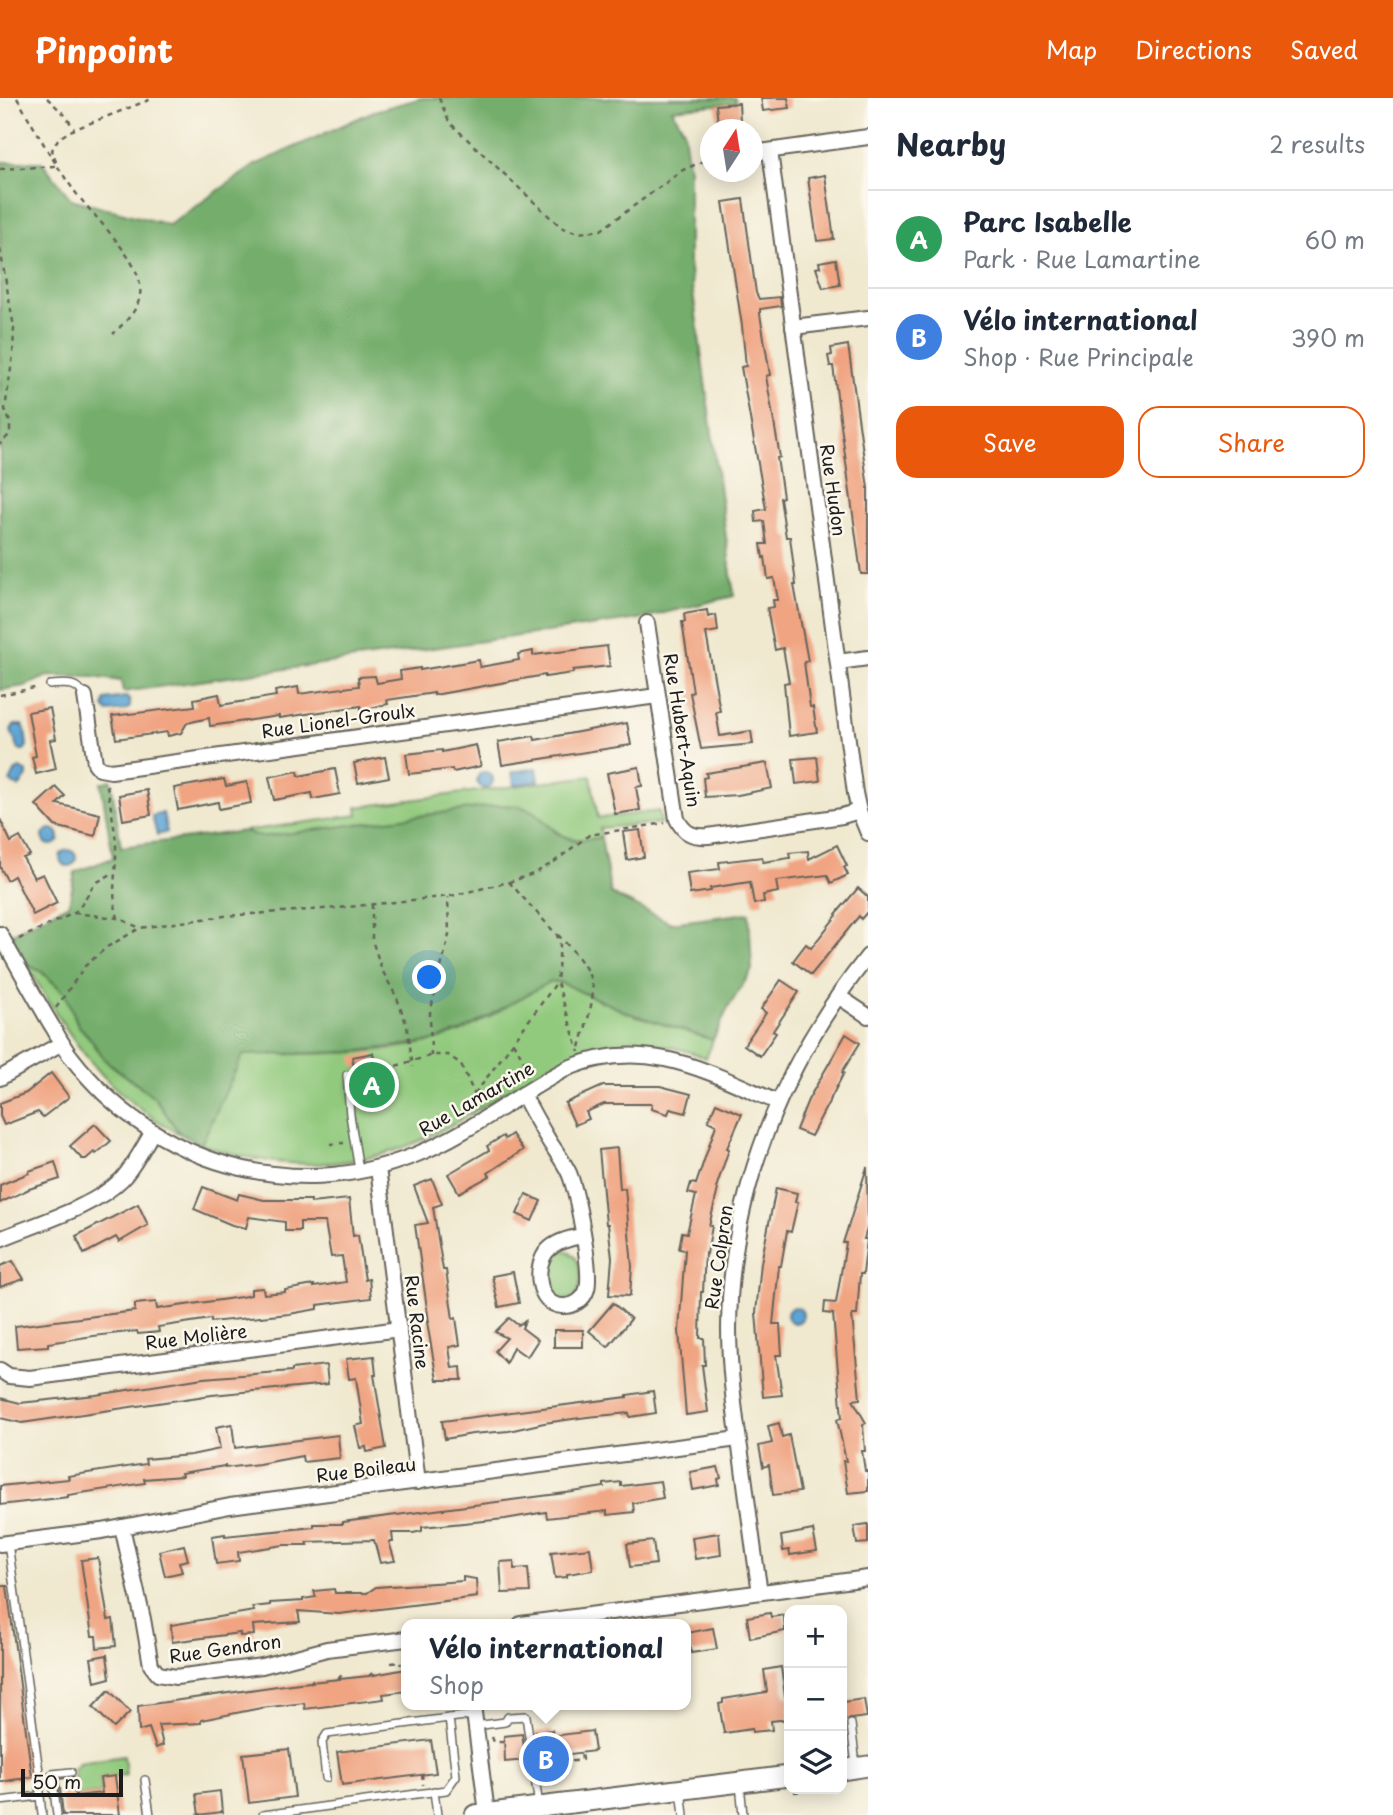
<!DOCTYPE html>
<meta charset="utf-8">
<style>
:root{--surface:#fff;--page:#f2f2f3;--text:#1f2937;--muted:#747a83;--line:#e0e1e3;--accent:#ea580c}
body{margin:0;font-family:"Playpen Sans",sans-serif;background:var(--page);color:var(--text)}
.controls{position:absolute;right:21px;bottom:21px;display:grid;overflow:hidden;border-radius:14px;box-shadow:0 4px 18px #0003}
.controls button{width:63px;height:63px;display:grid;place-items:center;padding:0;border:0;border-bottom:2px solid var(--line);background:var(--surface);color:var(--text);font:35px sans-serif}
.compass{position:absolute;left:700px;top:21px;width:63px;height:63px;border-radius:50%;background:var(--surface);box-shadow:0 4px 18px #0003;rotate:12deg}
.scale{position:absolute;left:21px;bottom:18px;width:102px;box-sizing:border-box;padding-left:7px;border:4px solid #1c1c1c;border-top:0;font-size:19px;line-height:24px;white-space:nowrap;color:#1c1c1c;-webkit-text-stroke:5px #fbf7ec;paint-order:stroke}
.you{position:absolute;left:430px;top:880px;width:24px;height:24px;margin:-18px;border:5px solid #fff;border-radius:50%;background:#1a73e8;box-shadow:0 0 0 10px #1a73e833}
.badge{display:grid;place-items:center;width:46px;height:46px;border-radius:50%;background:var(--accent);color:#fff;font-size:23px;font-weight:700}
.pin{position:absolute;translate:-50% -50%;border:4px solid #fff;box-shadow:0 2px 7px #0006}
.popup{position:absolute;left:401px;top:1521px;width:290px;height:91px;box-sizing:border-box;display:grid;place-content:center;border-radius:14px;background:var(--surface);filter:drop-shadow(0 2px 5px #0005);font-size:23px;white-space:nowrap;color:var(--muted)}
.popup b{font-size:26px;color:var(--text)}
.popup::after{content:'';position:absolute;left:50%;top:100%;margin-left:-14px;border:14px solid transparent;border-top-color:var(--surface)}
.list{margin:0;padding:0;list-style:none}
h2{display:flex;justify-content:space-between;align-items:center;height:91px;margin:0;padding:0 28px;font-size:30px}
h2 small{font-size:23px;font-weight:400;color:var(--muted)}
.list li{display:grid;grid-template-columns:46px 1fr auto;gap:21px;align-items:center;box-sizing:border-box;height:98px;padding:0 28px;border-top:2px solid var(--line)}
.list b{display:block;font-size:26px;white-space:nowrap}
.list p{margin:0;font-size:23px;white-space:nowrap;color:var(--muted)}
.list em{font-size:23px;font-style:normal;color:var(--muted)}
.actions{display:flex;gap:14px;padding:21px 28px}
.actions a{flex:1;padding:16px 0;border:2px solid var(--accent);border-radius:21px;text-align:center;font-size:24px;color:var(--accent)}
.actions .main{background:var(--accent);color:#fff}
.icon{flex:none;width:38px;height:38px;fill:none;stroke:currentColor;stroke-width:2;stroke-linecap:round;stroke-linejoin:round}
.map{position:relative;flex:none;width:868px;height:1717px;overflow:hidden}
header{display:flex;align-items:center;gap:42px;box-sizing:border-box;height:98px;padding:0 35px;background:var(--accent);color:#fff}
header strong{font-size:33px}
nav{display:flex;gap:38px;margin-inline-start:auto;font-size:24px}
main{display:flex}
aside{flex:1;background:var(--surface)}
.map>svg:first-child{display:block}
.green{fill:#91c97d;stroke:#56724c;stroke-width:2}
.forest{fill:#74ad6c;stroke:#486444;stroke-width:2}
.water{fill:#5da4d3;stroke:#3c6078;stroke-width:2}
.building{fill:#f0a482}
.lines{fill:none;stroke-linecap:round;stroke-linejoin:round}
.lane-casing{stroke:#66645b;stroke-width:10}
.street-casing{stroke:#66645b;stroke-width:18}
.secondary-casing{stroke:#66645b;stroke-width:23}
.path{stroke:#66645b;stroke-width:2.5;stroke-dasharray:5 5;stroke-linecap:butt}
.lane{stroke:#fff;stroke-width:7}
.street{stroke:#fff;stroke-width:14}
.secondary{stroke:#fff;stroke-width:19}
.labels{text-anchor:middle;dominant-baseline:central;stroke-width:5;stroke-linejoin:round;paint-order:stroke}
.street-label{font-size:18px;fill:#1c1c1c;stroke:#fbf7ec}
</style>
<header>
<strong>Pinpoint</strong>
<nav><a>Map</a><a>Directions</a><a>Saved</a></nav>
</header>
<main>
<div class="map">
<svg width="868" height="1717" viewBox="0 0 868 1717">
<rect width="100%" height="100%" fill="#fbf7ec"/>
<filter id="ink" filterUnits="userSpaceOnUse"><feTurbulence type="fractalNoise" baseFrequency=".0143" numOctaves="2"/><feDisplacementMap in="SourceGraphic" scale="14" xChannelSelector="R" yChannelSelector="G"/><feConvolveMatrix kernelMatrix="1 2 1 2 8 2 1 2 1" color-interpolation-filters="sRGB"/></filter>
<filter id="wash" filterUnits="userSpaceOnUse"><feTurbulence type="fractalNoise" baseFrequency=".00686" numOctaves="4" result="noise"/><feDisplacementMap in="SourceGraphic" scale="28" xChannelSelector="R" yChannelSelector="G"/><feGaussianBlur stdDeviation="1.57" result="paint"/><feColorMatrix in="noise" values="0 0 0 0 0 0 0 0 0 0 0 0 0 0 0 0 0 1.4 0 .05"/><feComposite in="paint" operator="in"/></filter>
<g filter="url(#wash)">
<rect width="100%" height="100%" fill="#f0e9d0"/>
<g class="green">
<path d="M591,678L598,720L659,713L661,725L600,730L601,740C562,745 561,737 533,713L261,739L244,733L358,717L357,709Z"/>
<path d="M27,867L40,873L65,895L78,927L89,939L105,962L155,1000L180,1036C101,994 71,941 27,867Z"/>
<path d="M551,883L562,885L628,915L713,942L706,960C582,909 521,999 419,1043C349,1074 272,1072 201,1046L242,957C309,955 401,959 462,933C493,919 521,898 551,883Z"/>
<path d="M564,1152C582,1156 584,1183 576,1197C567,1203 560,1203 552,1196C544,1178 545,1161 564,1152Z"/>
<path d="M124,1658L126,1677L100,1680L102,1695L76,1698L73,1670L78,1669V1665Z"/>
</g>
<g class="forest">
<path d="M422,0H735L736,5L672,11L684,32L689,72V165L734,498L639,521L123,594L121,583L92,579L48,578L25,588L0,592V64H42L71,101L169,127L255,67L374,13Z"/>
<path d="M111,682L121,749L244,733L261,739L500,707L519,708L533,713L557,735L572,742L601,740L611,796L671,825L749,815L752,872L728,910L713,942L628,915L562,885L551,883L462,933L430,944L351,954L243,957L201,1046L180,1036L155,1000L105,962L89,939L78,927L65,895L41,873L27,867L9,837L69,806L75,774L113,760L101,685Z"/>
</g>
<g class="water">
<path d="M126,599L130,602V609L126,612L108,614L104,609L105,602Z"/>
<path d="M14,627H22L25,631L27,648L24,652H19L11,633Z"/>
<path d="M20,670L27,674V679L19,689L10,684L16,672Z"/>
<path d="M537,670L539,683L514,687L512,674Z"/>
<circle cx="485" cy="682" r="8"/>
<path d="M163,715L167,734L157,737L152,718Z"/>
<circle cx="51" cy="739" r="8"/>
<circle cx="68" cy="760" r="8"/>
<circle cx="795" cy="1217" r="8"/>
</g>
<g id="blocks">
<g class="building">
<path d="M761,0H788L790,10L763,13Z"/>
<path d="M739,5L740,23L718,25L716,7Z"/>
<path d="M825,77L834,141L817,143L808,80Z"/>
<path d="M743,101L756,195L759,201L780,199L781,208L760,211V216L770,277L766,278L780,359L777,360L783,399L780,400L786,439H790L796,487H794L808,563L804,564L810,609H813L817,634L789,638L784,585L789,584L783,550L775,552L767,510L774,509L773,502H778L774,480L768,481L765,459L763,460L761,446H767L764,423L756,424L755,413L766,411L741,269L746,268L742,228L723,104Z"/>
<path d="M836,161L840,187L823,190L816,170L820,169L819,164Z"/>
<path d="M848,247L868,390V476H861L833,268H830L828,258L832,257L831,250Z"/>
<path d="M707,512L708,519L716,517L718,533L706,535L720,613L716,614L720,638L751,633L753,646L701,651L690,595L693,594L682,524H685L684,516Z"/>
<path d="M607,548L610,568L573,572V575L545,579V577L434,597V595L387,602L388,606L361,612V608L279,620V618L210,628L209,620L187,625L181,635L168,638L167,634L116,641L112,618L195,608L194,601L219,596L221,607L276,598L275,593L298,589L299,596L359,588L358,579L375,578L377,585L401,581L400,573L420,570V572L479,562L480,569L519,562L518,556L533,553V557Z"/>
<path d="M50,610L56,641L50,642L56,671L36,676L32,659L36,658L28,614Z"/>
<path d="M627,625L631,647L502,667L498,644L534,638L535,642Z"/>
<path d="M476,647L481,668L453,674L452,671L409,676L406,656L442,652V654Z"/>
<path d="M385,659L389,679L358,685L354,665Z"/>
<path d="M817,659L820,683L796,686L793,661Z"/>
<path d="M767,665L772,690L738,697L705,699L703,680L707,679L706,675Z"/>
<path d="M639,669L642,688L636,689L640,712L615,716L607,675Z"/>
<path d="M335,671L340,696L313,701L312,695L274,702L269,679L298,673L299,678Z"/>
<path d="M224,681L226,688L247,684L251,705L219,711L218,704L178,712L174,690Z"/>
<path d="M56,689L65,698L57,706L100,716L95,738L55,728L36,707Z"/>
<path d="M147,692L151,717L123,722L119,697Z"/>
<path d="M0,721L11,744L20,739L30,757L23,760L34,780L43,776L57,805L33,817L14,778L7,782L0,769Z"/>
<path d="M640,732L644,759L627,762L623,734Z"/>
<path d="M837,747L847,768L844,769L848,777L831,785L827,777L776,783L778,794L763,797L764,804L754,806L750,784L710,790L711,793L690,796L687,775L720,771L719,764L762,759L763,764L790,760L789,755L808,753L809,761Z"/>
<path d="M858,790L868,799V813L861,821L859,818L811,877L793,863L806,846L811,850L837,817L836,816Z"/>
<path d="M781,882L799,894L773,933L776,935L760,958L744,947L766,915L761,911Z"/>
<path d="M846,936L860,945L842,974L844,975L811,1038L796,1032L797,1029L808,1002Z"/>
<path d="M373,955L375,966L354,970L352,959Z"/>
<path d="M51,975L69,999L43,1019L38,1014L4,1027L0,1018V1005L26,995Z"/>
<path d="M603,988H660L691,996L686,1015L670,1011L668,1016L651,1011L652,1006H604L586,1014L589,1021L575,1027L565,1005Z"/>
<path d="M716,1005L742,1016L727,1050L729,1051L716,1090L718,1091L709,1128H712L707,1156L705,1155L703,1194H701L700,1240H704L705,1267H702L708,1314L686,1317L679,1233L685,1152L679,1151L682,1134L687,1135L696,1097L688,1095L691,1085L696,1086L716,1027L708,1023Z"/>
<path d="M95,1026L111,1043L96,1056L94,1054L86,1061H82L70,1048Z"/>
<path d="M512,1036L523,1052L488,1075L490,1078L459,1095L448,1076L489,1052L487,1048L503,1038L505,1041Z"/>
<path d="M617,1050L620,1091L625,1090L632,1169L630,1198L609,1197L612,1160L608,1126H606L599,1052Z"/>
<path d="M55,1064L60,1081L29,1091L0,1105V1087L29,1075V1073Z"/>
<path d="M867,1069L868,1127L864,1141H867L863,1176H860L857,1217H852L860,1301L853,1302L866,1325L863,1327L865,1353H862L865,1373H868V1393L848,1395L843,1363H846L837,1321L842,1320L833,1216L824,1215L825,1204L836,1205L846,1145H843Z"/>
<path d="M432,1081L442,1106L433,1109L443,1172H446L453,1221L456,1220L460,1247L449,1249L452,1270L461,1269L462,1282H437L427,1224H429L415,1127L428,1125L414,1088Z"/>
<path d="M203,1089L237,1102L239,1096L264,1102H311V1105L349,1101L353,1138L358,1137L365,1182L369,1181L371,1200L318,1207V1211L289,1216L211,1224V1221L158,1229L159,1234L138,1236L137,1233L93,1238L48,1245V1248L17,1250L15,1228L135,1213V1206L156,1204L157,1211L241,1199L251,1197V1191L263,1190L264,1196L285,1194V1192L314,1187V1189L346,1184L342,1158L331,1159L325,1124H300V1133H285V1124L249,1119L246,1130L232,1127L194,1111Z"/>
<path d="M776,1090L797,1095L795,1104H798L791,1134L787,1133L781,1168H779L773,1226H780L782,1257H776L782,1297L763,1299L756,1215L761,1165Z"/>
<path d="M526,1096L541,1103L532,1123L517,1116Z"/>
<path d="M138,1106L148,1127L119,1144L116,1139L84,1156L76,1138Z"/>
<path d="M13,1163L24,1181L0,1189V1168Z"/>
<path d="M513,1174L519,1205L499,1209L492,1178Z"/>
<path d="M613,1205L631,1221L608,1249L589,1233Z"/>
<path d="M509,1220L518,1227L525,1223L522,1230L538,1242L527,1259L513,1249L506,1265L495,1253L507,1240L495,1234Z"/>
<rect x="554" y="1232" width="29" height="17"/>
<path d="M374,1258L376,1277H374L386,1350L367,1354L366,1349L360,1350L355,1328L363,1326L356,1280L349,1281L346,1261Z"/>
<path d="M326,1267L328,1286L212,1297L22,1325L0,1320V1300L20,1305L96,1297L203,1280L292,1273V1271Z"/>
<path d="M653,1293L656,1315L630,1319L629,1315L587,1319L544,1325L509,1333L472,1336L445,1341L442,1323L627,1299V1297Z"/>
<path d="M779,1325L782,1339L789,1337L800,1394L773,1397L769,1367L763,1369L759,1348L772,1345L768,1328Z"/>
<path d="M232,1326L235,1350L338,1337L340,1360L303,1364L302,1358L259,1366L225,1370V1368L181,1375L182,1378L144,1381L145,1385L68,1397V1399L0,1407V1388L69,1381L68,1378L146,1366L145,1361L191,1357L220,1351L216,1329Z"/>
<path d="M718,1369L721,1380L718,1381L719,1387L693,1392L690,1374Z"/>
<path d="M660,1383L663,1400L633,1405L634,1414L607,1417V1413L547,1420L546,1414L505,1421L422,1429V1433L413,1435H392L393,1444H389L395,1463L380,1465L374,1442L306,1444L308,1447H284L238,1454L239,1463L216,1466L212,1438L225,1436V1438L314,1429V1426H343V1424L573,1394L604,1389V1386L621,1384V1388Z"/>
<path d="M868,1426V1445L857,1446L854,1428Z"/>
<path d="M813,1432L817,1453L790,1457L789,1452L783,1453L781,1438Z"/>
<path d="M719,1435L721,1457L695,1461L692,1439Z"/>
<path d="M653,1443L656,1466L630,1469L627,1446Z"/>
<path d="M184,1447L188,1462L179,1464L182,1474L165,1478L159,1453Z"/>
<path d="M590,1450L593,1472L567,1476V1479L555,1480L551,1454Z"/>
<path d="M98,1460L108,1522L113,1521L116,1548L97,1550L96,1538H92L81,1462Z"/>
<path d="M514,1463V1471L528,1470L530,1494L502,1495L500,1464Z"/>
<path d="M463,1479L476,1481L477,1499L339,1516L298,1513L300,1524L253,1527L254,1537L240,1538V1535L172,1544L171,1527L254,1513L252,1509L270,1507V1505L303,1503V1501L316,1499L314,1493L334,1491L335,1495H367L376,1489L463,1483Z"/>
<path d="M0,1488H7L32,1679L0,1684Z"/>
<path d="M770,1515L771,1519L784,1517L785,1533L750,1540L747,1519Z"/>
<path d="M713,1530L717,1551L691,1555L687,1535Z"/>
<path d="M107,1557L110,1580L95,1584L91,1560Z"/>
<path d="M781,1569L785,1598L789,1597V1621L771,1623L772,1632L752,1634V1631L724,1635L719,1606L723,1605V1601L767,1594L764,1572Z"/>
<path d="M406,1571V1593L383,1596L384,1601L305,1611L304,1605L261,1610L201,1622V1625L158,1627L163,1647L156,1650L149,1630L139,1633L138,1608L291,1586L369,1578Z"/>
<path d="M109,1592L130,1614L114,1630L93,1609Z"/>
<path d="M864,1601L867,1619L842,1622V1604Z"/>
<path d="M552,1632L553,1638L592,1633L595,1653L538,1660L535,1634Z"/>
<path d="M522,1636L526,1662L505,1664L504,1638Z"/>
<path d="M431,1642L436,1675L342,1687L337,1654Z"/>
<path d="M289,1651L295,1699L249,1705L243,1656Z"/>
<path d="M115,1678L120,1717H63L59,1681L74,1679L76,1698L102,1695L100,1680Z"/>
<path d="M220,1693L222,1714L199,1717L196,1696Z"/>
</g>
</g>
</g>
<g filter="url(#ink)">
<use href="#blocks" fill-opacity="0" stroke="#66645b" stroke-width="2"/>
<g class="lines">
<g class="lane-casing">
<g id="lane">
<path d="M50,587C64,586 77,583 84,598"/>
<path d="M347,977L350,1017L359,1072"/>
<path d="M8,1445L40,1681V1698"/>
<path d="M851,1626L856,1667"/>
<path d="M475,1628L505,1624L508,1619L526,1618L539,1708"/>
<path d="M326,1680L322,1644L327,1636L449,1620"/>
<path d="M145,1682L150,1717"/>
<path d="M740,1685L743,1717"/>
<path d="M681,1692L684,1717"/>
<path d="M434,1693L437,1717"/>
<path d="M0,1703L40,1698L42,1717"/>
<path d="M57,1717L52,1676L71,1674"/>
<path d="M263,1717L446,1692L456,1678L449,1620L474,1617"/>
</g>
</g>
<g class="street-casing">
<g id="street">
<path d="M770,53L855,695L859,713L868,735"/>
<path d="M752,55L868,39"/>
<path d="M793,229L868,220"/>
<path d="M647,525L677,721C684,735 692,739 708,738L842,718L859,713"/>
<path d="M838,564L868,560"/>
<path d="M85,598L95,665L100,671L111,673L657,598"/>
<path d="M0,836C17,867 34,898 52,928C59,939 64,951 72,960C153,1065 291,1107 415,1057C470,1035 516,997 568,970C646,938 706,973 777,1004"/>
<path d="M838,898L868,918"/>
<path d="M0,980L62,945"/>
<path d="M523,996C531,1012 540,1028 549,1043C556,1054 564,1064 569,1075C577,1094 592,1173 587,1191C584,1202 573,1209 562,1208C537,1207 533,1168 548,1152C557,1143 570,1140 582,1138"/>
<path d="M378,1070L418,1384"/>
<path d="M0,1141C38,1125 93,1110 122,1081C134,1068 143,1050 152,1035"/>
<path d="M0,1272L9,1278L30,1280L399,1231"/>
<path d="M122,1429L143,1521L151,1567L158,1576L176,1579L262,1568L327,1551L406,1541"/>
<path d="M0,1446L102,1433L230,1408L738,1341"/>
<path d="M760,1494C753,1451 748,1406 742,1363C735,1319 729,1275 729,1230C730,1093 783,964 868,858"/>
<path d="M521,1526L868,1480"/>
<path d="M473,1607L487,1715"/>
</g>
</g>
<g class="secondary-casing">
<g id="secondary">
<path d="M842,1672L868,1668"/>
<path d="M475,1717L789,1678"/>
</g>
</g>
<g class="path">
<path d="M17,0C35,31 52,62 73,91C90,115 137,158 140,187C143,209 127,222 113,236"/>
<path d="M47,0L66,18L74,31"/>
<path d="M439,0L449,24L551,120L563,130L579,135L601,132L683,72L710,60"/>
<path d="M56,64L52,52L58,41L70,33L154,0"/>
<path d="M0,71L57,68"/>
<path d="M0,151L14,229L13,257L5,311L10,324V336L0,346"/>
<path d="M0,597L39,589"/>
<path d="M107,687C110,707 115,728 116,748C117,775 110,792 118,820L140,830"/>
<path d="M509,784L557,837L560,846L557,884L579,954"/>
<path d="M372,806V842L382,872L397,900L407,928L413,969"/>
<path d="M74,815L118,820"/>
<path d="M558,837C571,850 588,868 592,886C596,901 583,935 580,950"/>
<path d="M19,841L74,815L80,809L94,786L113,775"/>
<path d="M56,910L85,868L107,849L140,830L224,818L338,810L451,798L509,784L533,776L554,764L589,737L665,725"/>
<path d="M513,944L531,975"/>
<path d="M431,958L430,915L449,837L448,799"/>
<path d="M357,976L386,971L432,957H448L461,966L479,1007"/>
<path d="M475,996L557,884"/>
<path d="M330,1046L344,1045"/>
<path d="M391,1565L400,1564L401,1567"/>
<path d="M369,1578L376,1572"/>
<path d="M338,1581L345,1574"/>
<path d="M310,1585L316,1578"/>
<path d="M492,1639L494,1644H503"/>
<path d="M546,1663L547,1672"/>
<path d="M566,1668V1664L582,1662L581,1655"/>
<path d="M422,1676L423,1687"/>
<path d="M0,1684L31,1680"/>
<path d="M794,1694L819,1691"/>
<path d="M219,1714H227"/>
<path d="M196,1717L202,1716"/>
</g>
<use href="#lane" class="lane"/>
<use href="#street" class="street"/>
<use href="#secondary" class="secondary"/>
</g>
</g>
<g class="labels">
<g class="street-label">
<text transform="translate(834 392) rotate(82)">Rue Hudon</text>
<text transform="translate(338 622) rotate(-8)">Rue Lionel-Groulx</text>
<text transform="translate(683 632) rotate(81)">Rue Hubert-Aquin</text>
<text transform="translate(476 1000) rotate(-30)">Rue Lamartine</text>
<text transform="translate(718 1159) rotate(-82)">Rue Colpron</text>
<text transform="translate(418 1224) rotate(83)">Rue Racine</text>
<text transform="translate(196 1238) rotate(-7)">Rue Molière</text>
<text transform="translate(366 1371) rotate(-7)">Rue Boileau</text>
<text transform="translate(225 1550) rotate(-8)">Rue Gendron</text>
</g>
</g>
</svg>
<div class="controls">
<button>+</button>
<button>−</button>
<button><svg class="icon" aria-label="layers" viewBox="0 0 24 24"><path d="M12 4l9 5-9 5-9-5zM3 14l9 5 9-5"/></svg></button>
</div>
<svg class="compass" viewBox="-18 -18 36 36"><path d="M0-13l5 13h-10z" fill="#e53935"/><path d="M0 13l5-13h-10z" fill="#747a83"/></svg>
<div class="scale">50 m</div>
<div class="you"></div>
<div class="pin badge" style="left:372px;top:987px;background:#2e9e5b">A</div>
<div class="pin badge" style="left:546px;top:1661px;background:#3f7fe0">B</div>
<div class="popup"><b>Vélo international</b>Shop</div>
</div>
<aside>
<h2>Nearby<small>2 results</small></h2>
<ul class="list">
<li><span class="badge" style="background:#2e9e5b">A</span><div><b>Parc Isabelle</b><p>Park · Rue Lamartine</p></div><em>60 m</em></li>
<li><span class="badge" style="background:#3f7fe0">B</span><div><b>Vélo international</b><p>Shop · Rue Principale</p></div><em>390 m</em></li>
</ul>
<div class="actions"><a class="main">Save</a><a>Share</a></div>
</aside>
</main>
